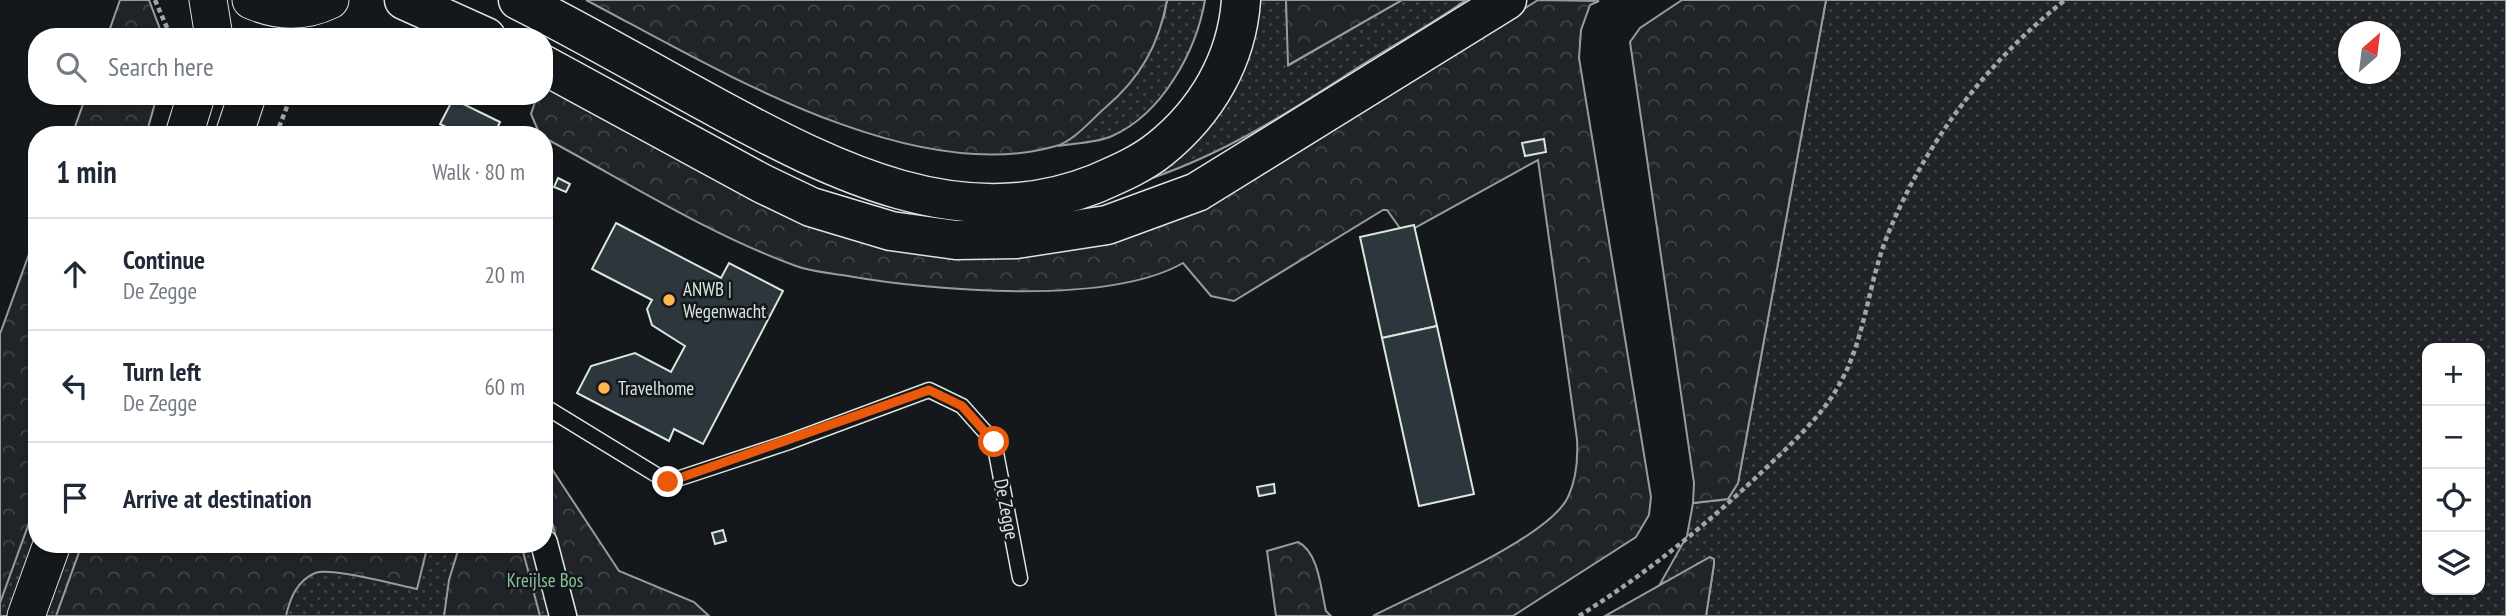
<!DOCTYPE html>
<meta charset="utf-8">
<style>
:root{--surface:#fff;--page:#f6f6f7;--text:#1f2937;--muted:#747a83;--line:#e0e1e3}
body{margin:0;font-family:"PT Sans Narrow",sans-serif;background:var(--page);color:var(--text)}
.controls{position:absolute;right:21px;bottom:21px;display:grid;overflow:hidden;border-radius:14px;box-shadow:0 2px 5px #0004}
.controls button{width:63px;height:63px;display:grid;place-items:center;padding:0;border:0;border-bottom:2px solid var(--line);background:var(--surface);color:var(--text);font:35px sans-serif}
.compass{position:absolute;left:2338px;top:21px;width:63px;height:63px;border-radius:50%;background:var(--surface);box-shadow:0 2px 5px #0004;rotate:28deg}
.stop{position:absolute;width:21px;height:21px;margin:-16px;border:5px solid #ea580c;border-radius:50%;background:#fff}
.stop.end{background:#ea580c;border-color:#fff;box-shadow:0 2px 7px #0008}
.list{margin:0;padding:0;list-style:none}
h2{display:flex;justify-content:space-between;align-items:center;height:91px;margin:0;padding:0 28px;font-size:30px}
h2 small{font-size:23px;font-weight:400;color:var(--muted)}
.list li{display:grid;grid-template-columns:46px 1fr auto;gap:21px;align-items:center;box-sizing:border-box;height:112px;padding:0 28px;border-top:2px solid var(--line)}
.list b{display:block;font-size:26px;white-space:nowrap}
.list p{margin:0;font-size:23px;white-space:nowrap;color:var(--muted)}
.list em{font-size:23px;font-style:normal;color:var(--muted)}
.icon{flex:none;width:38px;height:38px;fill:none;stroke:currentColor;stroke-width:2;stroke-linecap:round;stroke-linejoin:round}
.map{position:relative;flex:none;width:2506px;height:616px;overflow:hidden}
.search{position:absolute;background:var(--surface);box-shadow:0 2px 5px #0004;left:28px;top:28px;width:525px;height:77px;display:flex;align-items:center;gap:18px;box-sizing:border-box;padding:0 24px;border-radius:28px;color:var(--muted);font-size:26px}
.panel{position:absolute;background:var(--surface);box-shadow:0 2px 5px #0004;left:28px;top:126px;width:525px;height:427px;border-radius:28px}
.map>svg:first-child{display:block}
.grass{fill:url(#grass-dots);stroke:#939e99;stroke-width:2;fill-rule:evenodd}
.forest{fill:url(#forest-crowns);stroke:#939e99;stroke-width:2}
.building{fill:#2c363c;stroke:#d8e6dc;stroke-width:2}
.lines{fill:none;stroke-linecap:round;stroke-linejoin:round}
.service-casing{stroke:#d8e6dc;stroke-width:17}
.minor-casing{stroke:#d8e6dc;stroke-width:29}
.secondary-casing{stroke:#d8e6dc;stroke-width:39}
.motorway-casing{stroke:#d8e6dc;stroke-width:41}
.path{stroke:#9da8a2;stroke-width:4.5;stroke-dasharray:5 3.5;stroke-linecap:butt}
.service{stroke:#14181c;stroke-width:14}
.minor{stroke:#14181c;stroke-width:26}
.secondary{stroke:#14181c;stroke-width:37}
.motorway{stroke:#14181c;stroke-width:38}
.route{stroke:#ea580c;stroke-width:9}
.poi-dot{fill:#ffb74d;stroke:#14181c;stroke-width:2.5}
.labels{text-anchor:middle;dominant-baseline:central;stroke-width:5;stroke-linejoin:round;paint-order:stroke}
.poi-label{font-size:19px;fill:#d8e6dc;stroke:#14181c;text-anchor:start}
.street-label{font-size:19px;fill:#d8e6dc;stroke:#14181c}
.park-label{font-size:19px;fill:#8ac095;stroke:#14181c}
</style>
<div class="map">
<svg width="2506" height="616" viewBox="0 0 2506 616">
<defs>
<pattern id="grass-dots" width="8" height="8" patternUnits="userSpaceOnUse" patternTransform="scale(1.75)"><rect width="8" height="8" fill="#202428"/><path d="M2 2h.1M6 6h.1" fill="none" stroke="#404447" stroke-width="1.8" stroke-linecap="round"/></pattern>
<pattern id="forest-crowns" width="20" height="18" patternUnits="userSpaceOnUse" patternTransform="scale(1.75)"><rect width="20" height="18" fill="#202428"/><path d="M2 6a3 3 0 1 1 6 0M12 15a3 3 0 1 1 6 0" fill="none" stroke="#404447"/></pattern>
</defs>
<rect width="100%" height="100%" fill="#14181c"/>
<g class="grass">
<path d="M1167,0H1205C1196,52 1162,114 1112,136C1097,143 1075,143 1058,146L1083,128L1164,16Z"/>
<path d="M1255,0H1286L1289,65L1402,0H1466C1431,25 1393,45 1357,68C1282,117 1207,165 1119,188Z"/>
<path d="M1826,0H2506V616H1706L1714,564L1660,584L1687,536L1693,503L1728,499L1738,483ZM2348,32H2390V74H2348ZM2427,348H2480V590H2427Z"/>
<path d="M37,326V544H544V539L627,582L646,616H0V406Z"/>
</g>
<g class="forest">
<path d="M120,0H149L163,37H107Z"/>
<path d="M586,0H1167C1159,45 1140,78 1106,107C1092,119 1074,141 1056,146C909,188 712,66 586,0Z"/>
<path d="M1286,0H1402L1288,65Z"/>
<path d="M1538,0L1599,1L1590,5L1581,30L1579,58L1651,497L1649,515L1636,537L1513,616H1373C1417,593 1549,538 1568,497C1576,480 1578,457 1577,439L1538,160L1404,234L1387,210H1383L1234,301L1211,296L1183,263C1108,306 933,291 848,276C831,273 812,272 796,266C711,235 633,186 554,143L540,135L531,114L537,96H544V78L915,245L1197,204L1305,148Z"/>
<path d="M1682,0H1826L1738,483L1728,499L1693,503L1694,483L1630,42L1640,28Z"/>
<path d="M86,96H157L146,135H72Z"/>
<path d="M37,232V501L0,603V334Z"/>
<path d="M544,457L619,571L694,602L709,616H577L544,492Z"/>
<path d="M1298,542C1319,552 1321,591 1326,611L1331,616H1276L1267,551Z"/>
<path d="M82,544H428L417,589C397,585 331,567 315,573C297,581 290,598 286,616H56Z"/>
<path d="M460,544H521L540,616H444L449,580Z"/>
<path d="M1710,557L1714,559V564L1706,616H1605Z"/>
</g>
<g class="building">
<path d="M453,99L500,122L494,135H442L446,127L440,124Z"/>
<path d="M1544,139L1546,152L1525,156L1522,143Z"/>
<path d="M558,178L570,184L566,192L554,187Z"/>
<path d="M616,223L721,278L729,263L783,291L703,444L674,429L669,441L577,393L591,366L635,353L671,372L685,346L652,325L647,309L652,300L592,269Z"/>
<path d="M1414,225L1437,326L1382,338L1360,237Z"/>
<path d="M1437,326L1474,494L1419,506L1382,338Z"/>
<path d="M1274,484L1275,493L1259,496L1257,487Z"/>
<path d="M723,530L726,541L715,544L712,533Z"/>
</g>
<g class="lines">
<g class="service-casing">
<path id="service" d="M544,406L668,482L789,442L929,390L962,406L994,442L1020,578"/>
</g>
<g class="minor-casing">
<path id="minor" d="M544,543L563,616"/>
</g>
<g class="secondary-casing">
<g id="secondary">
<path d="M208,0L214,37"/>
<path d="M251,0C278,12 303,13 330,0"/>
<path d="M184,135L196,96"/>
<path d="M234,135L247,96"/>
<path d="M26,616L52,544"/>
</g>
</g>
<g class="motorway-casing">
<g id="motorway">
<path d="M404,0L486,37"/>
<path d="M518,0C586,34 652,73 719,109C834,171 962,237 1095,184C1118,174 1140,165 1160,149C1206,112 1237,60 1241,0"/>
<path d="M544,65L763,184L811,207L891,231L956,240L1016,239L1107,225L1197,192L1507,0"/>
</g>
</g>
<g class="path">
<path d="M155,0L171,37"/>
<path d="M276,135L291,96"/>
<path d="M1579,616C1650,571 1705,526 1766,468C1791,444 1822,416 1839,385C1866,338 1868,282 1888,234C1926,141 1987,62 2065,0"/>
</g>
<use href="#service" class="service"/>
<use href="#minor" class="minor"/>
<use href="#secondary" class="secondary"/>
<use href="#motorway" class="motorway"/>
</g>
<g class="lines">
<path class="route" d="M668,482L929,390L962,406L994,442"/>
</g>
<g class="poi-dot">
<circle cx="669" cy="300" r="7"/>
<circle cx="604" cy="388" r="7"/>
</g>
<g class="labels">
<g class="poi-label">
<text x="683" y="289">ANWB |<tspan x="683" dy="22">Wegenwacht</tspan></text>
<text x="618" y="388">Travelhome</text>
</g>
<g class="street-label">
<text transform="translate(1007 509) rotate(79)">De Zegge</text>
</g>
<g class="park-label">
<text x="545" y="580">Kreijlse Bos</text>
</g>
</g>
</svg>
<div class="controls">
<button>+</button>
<button>−</button>
<button><svg class="icon" aria-label="locate" viewBox="0 0 24 24"><circle cx="12" cy="12" r="6"/><path d="M12 2v4M12 18v4M2 12h4M18 12h4"/></svg></button>
<button><svg class="icon" aria-label="layers" viewBox="0 0 24 24"><path d="M12 4l9 5-9 5-9-5zM3 14l9 5 9-5"/></svg></button>
</div>
<svg class="compass" viewBox="-18 -18 36 36"><path d="M0-13l5 13h-10z" fill="#e53935"/><path d="M0 13l5-13h-10z" fill="#747a83"/></svg>
<div class="stop" style="left:994px;top:442px"></div>
<div class="stop end" style="left:668px;top:482px"></div>
<div class="search"><svg class="icon" aria-label="search" viewBox="0 0 24 24"><circle cx="10" cy="10" r="6"/><path d="M15 15l6 6"/></svg>Search here</div>
<section class="panel">
<h2>1 min<small>Walk · 80 m</small></h2>
<ul class="list">
<li><svg class="icon" aria-label="ahead" viewBox="0 0 24 24"><path d="M12 20V5M6 11l6-6 6 6"/></svg><div><b>Continue</b><p>De Zegge</p></div><em>20 m</em></li>
<li><svg class="icon" aria-label="left" viewBox="0 0 24 24"><path d="M17 20v-9H6M10 6l-5 5 5 5"/></svg><div><b>Turn left</b><p>De Zegge</p></div><em>60 m</em></li>
<li><svg class="icon" aria-label="arrive" viewBox="0 0 24 24"><path d="M6 21V4h12l-3 4 3 4H6"/></svg><div><b>Arrive at destination</b></div></li>
</ul>
</section>
</div>
